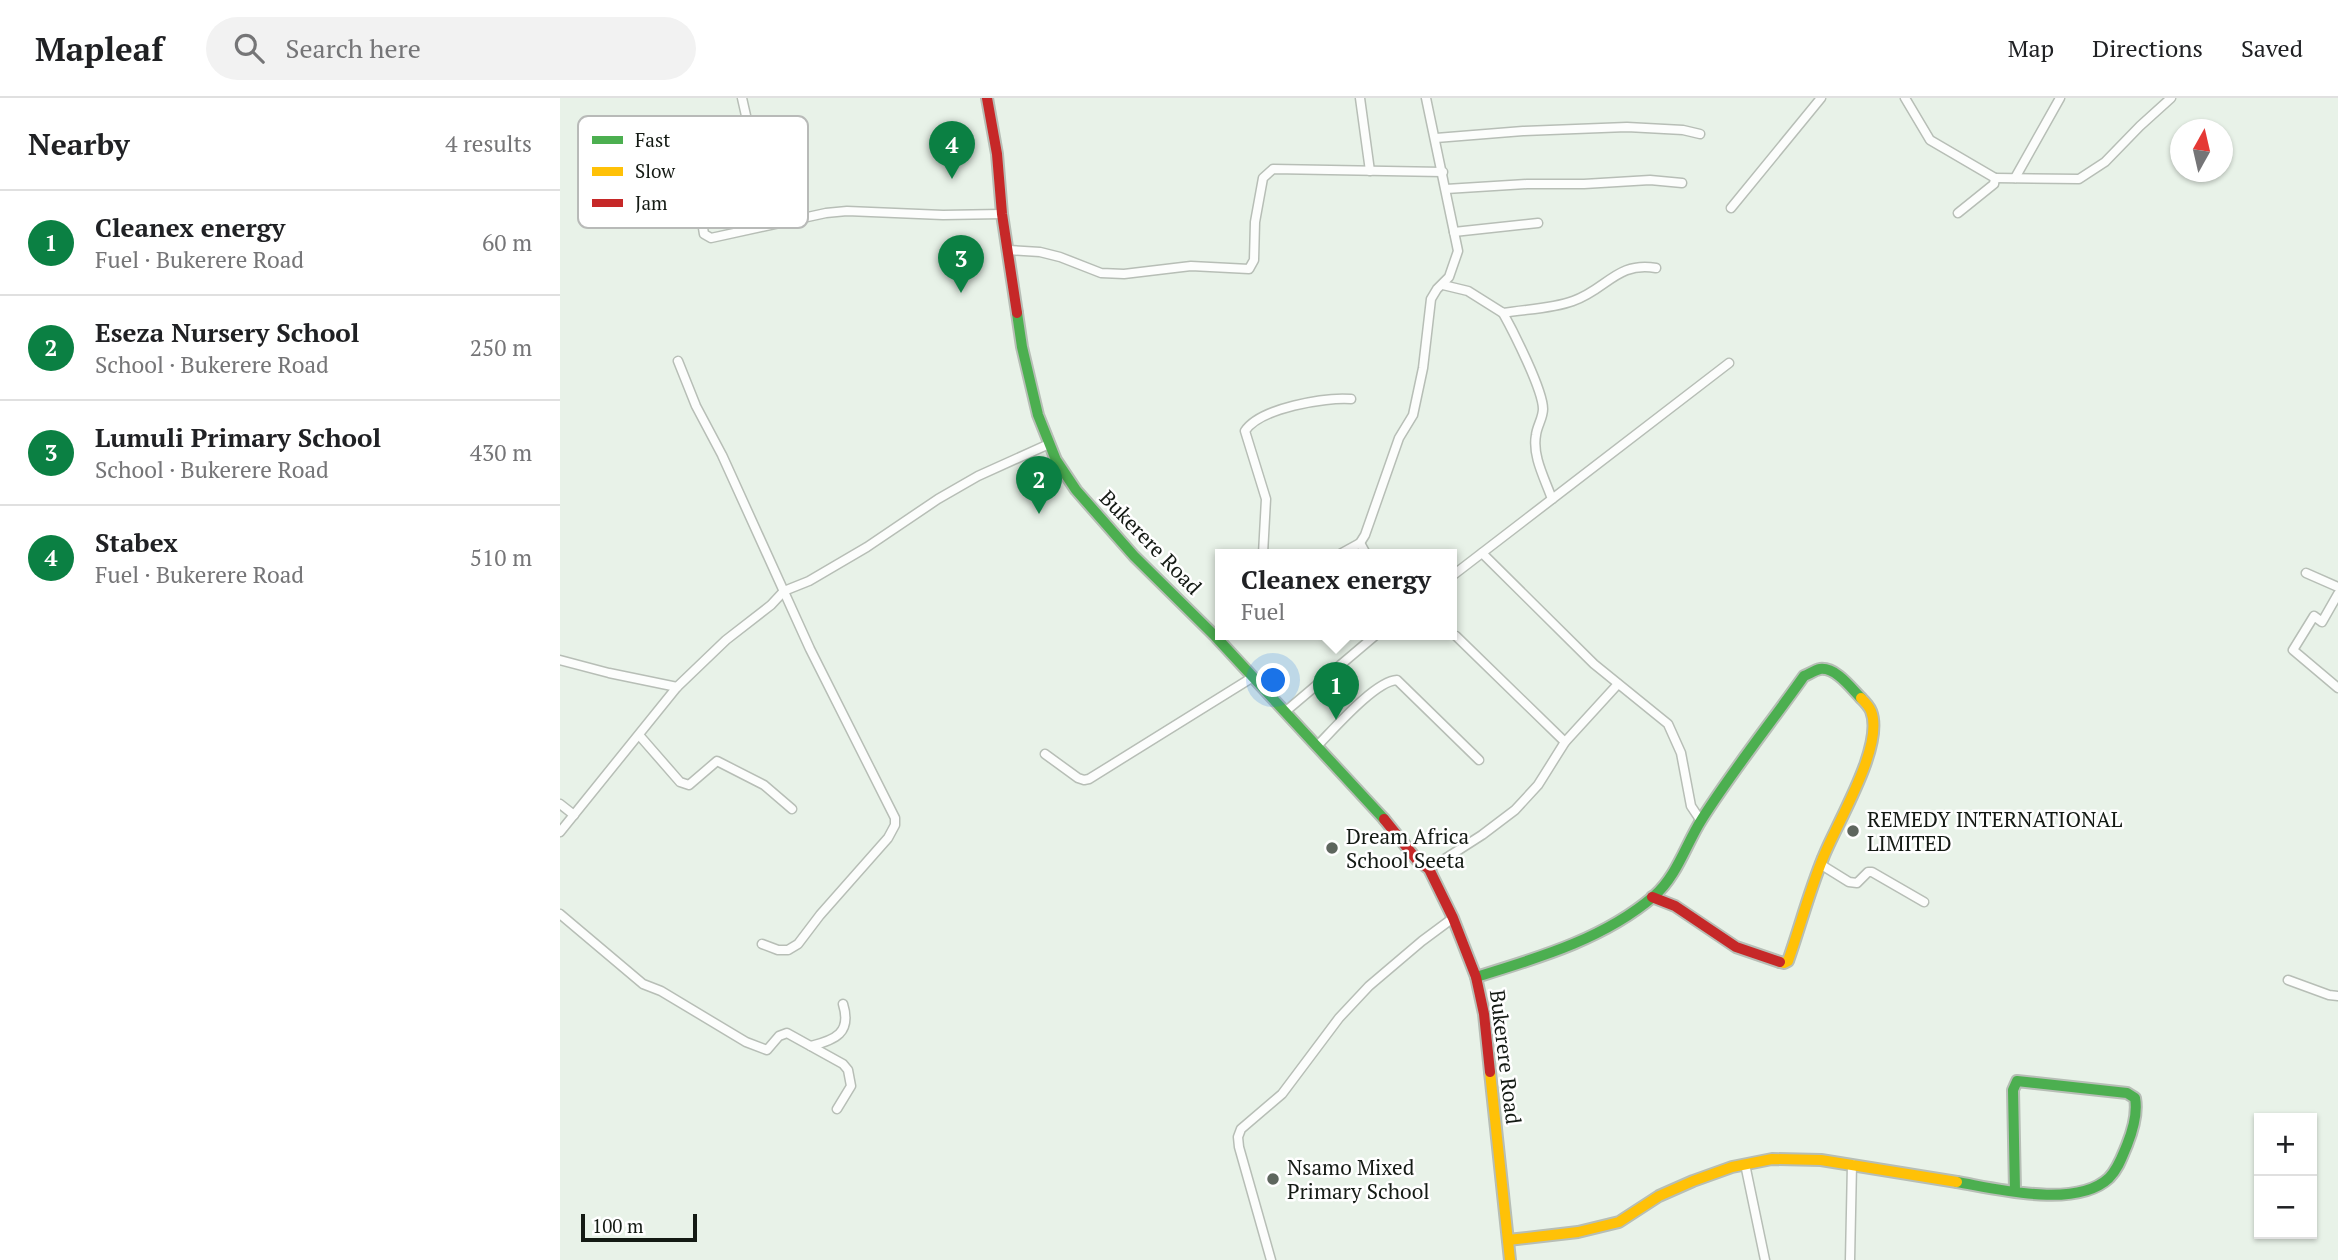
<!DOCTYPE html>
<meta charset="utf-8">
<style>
:root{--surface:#fff;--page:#f2f2f2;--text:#202124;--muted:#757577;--line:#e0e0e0;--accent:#0b8043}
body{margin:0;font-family:"PT Serif",serif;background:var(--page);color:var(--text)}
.controls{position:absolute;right:21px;bottom:21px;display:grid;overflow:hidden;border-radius:0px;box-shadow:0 2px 5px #0004}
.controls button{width:63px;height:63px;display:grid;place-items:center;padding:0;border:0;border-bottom:2px solid var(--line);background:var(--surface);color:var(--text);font:35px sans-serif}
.compass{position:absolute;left:1610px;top:21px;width:63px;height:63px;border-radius:50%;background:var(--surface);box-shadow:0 2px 5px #0004;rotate:8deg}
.scale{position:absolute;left:21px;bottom:18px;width:116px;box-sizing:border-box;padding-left:7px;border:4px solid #141a14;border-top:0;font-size:19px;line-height:24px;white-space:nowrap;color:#141a14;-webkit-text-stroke:5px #fff;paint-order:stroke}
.you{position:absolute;left:714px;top:583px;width:24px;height:24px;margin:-18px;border:5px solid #fff;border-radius:50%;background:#1a73e8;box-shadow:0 0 0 10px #1a73e833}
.badge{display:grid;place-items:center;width:46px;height:46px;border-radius:50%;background:var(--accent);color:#fff;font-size:23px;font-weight:700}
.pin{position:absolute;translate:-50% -58px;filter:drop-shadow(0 2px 4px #0008)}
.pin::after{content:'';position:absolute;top:37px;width:24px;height:21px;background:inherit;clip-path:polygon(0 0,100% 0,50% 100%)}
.popup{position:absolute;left:655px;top:451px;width:242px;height:91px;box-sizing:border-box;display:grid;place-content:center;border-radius:0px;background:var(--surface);filter:drop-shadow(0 2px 5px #0005);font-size:23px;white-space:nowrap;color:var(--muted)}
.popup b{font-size:26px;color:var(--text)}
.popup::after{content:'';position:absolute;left:50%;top:100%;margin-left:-14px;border:14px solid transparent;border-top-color:var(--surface)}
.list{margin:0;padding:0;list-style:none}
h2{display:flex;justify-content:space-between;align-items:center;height:91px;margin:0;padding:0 28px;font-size:30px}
h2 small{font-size:23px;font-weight:400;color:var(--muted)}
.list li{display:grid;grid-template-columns:46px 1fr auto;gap:21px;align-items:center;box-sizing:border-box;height:105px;padding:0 28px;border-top:2px solid var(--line)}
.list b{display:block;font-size:26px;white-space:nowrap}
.list p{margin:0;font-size:23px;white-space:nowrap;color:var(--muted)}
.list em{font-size:23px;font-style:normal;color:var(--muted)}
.icon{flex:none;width:38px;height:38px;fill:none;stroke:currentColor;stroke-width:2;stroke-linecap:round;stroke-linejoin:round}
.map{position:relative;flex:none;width:1778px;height:1162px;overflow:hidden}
header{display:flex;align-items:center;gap:42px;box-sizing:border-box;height:98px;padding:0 35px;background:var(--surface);border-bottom:2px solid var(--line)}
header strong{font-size:33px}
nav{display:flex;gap:38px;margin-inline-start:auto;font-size:24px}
.search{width:490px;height:63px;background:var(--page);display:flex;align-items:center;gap:18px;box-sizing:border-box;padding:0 24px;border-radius:38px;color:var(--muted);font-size:26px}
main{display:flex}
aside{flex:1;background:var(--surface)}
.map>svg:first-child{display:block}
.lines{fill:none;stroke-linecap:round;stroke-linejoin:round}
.street-casing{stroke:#b7beb6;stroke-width:11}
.fast-casing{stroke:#b7beb6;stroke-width:14}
.slow-casing{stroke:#b7beb6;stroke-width:14}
.jam-casing{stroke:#b7beb6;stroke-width:14}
.street{stroke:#fcfdfc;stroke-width:8}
.fast{stroke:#4caf50;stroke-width:10}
.slow{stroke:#ffc107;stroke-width:10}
.jam{stroke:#c62828;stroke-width:10}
.poi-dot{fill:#5e665e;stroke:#fff;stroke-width:2.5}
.labels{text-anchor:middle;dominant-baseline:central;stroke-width:5;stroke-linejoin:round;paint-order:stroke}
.street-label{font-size:21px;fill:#141a14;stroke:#fff}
.poi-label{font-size:21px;fill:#141a14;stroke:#fff;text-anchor:start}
.key{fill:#fff;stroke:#b8bab8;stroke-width:2}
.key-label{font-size:19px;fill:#141a14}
</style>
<header>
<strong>Mapleaf</strong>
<div class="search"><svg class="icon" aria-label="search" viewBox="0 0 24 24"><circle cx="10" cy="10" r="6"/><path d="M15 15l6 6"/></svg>Search here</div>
<nav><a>Map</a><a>Directions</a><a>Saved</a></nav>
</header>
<main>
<aside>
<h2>Nearby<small>4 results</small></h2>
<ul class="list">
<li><span class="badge">1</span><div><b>Cleanex energy</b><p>Fuel · Bukerere Road</p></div><em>60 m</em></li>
<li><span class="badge">2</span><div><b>Eseza Nursery School</b><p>School · Bukerere Road</p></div><em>250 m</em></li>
<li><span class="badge">3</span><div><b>Lumuli Primary School</b><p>School · Bukerere Road</p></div><em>430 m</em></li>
<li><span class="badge">4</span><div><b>Stabex</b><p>Fuel · Bukerere Road</p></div><em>510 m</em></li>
</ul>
</aside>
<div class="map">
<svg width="1778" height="1162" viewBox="0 0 1778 1162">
<rect width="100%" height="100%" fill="#e8f2e8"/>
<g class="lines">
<g class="street-casing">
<g id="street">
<path d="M182,0L192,44"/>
<path d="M800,0L810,73"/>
<path d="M1345,0L1370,42L1435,80L1434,86L1398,115"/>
<path d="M876,40L963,33L1067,29L1123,32L1140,36"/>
<path d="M1435,80L1519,81L1545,64L1580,28L1611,0"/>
<path d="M1455,80L1500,0"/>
<path d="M886,91L967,86H1024L1090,82L1122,85"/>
<path d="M138,99L144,136L151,140L266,115L287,113L383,117L442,116"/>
<path d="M93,105L213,89"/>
<path d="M1171,110L1261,0"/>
<path d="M894,134L978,125"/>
<path d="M448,152L480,154L500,159L541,175L564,176L631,168L689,171L694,162L695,124L703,80L713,71L883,74"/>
<path d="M883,187L908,193L943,215C966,211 991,211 1013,203C1046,192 1057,163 1096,170"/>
<path d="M943,215C953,233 983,292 983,311C983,320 977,328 976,337C972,358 985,381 992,401"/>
<path d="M118,263L136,308L162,357L250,551L335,720V727L328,740L260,817L238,846L228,852H218L202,846"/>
<path d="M800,445L806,456"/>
<path d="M922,455L1034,566L1108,626L1121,655L1131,708L1141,723"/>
<path d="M703,456L706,401L685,333C700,310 765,299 791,301"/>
<path d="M780,456L800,445L805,437L839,340L853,317L863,270L871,201L877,191L889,179L898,153L866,0"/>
<path d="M1746,475L1778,489"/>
<path d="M892,478L1169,265"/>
<path d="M1778,496L1762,524L1754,518L1733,552L1778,590"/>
<path d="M896,538L1005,644"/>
<path d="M0,562L49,575L117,589"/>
<path d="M726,613L817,536"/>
<path d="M79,637L120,684L129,687L157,663L204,687L232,711"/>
<path d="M757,648C773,632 815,583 837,582L919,662"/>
<path d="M485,656L518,680L524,682L529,681L693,579"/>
<path d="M0,706L14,717"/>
<path d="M0,734L117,589L166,542L211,507L224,493L249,483L307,449L378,401L418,378L489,346"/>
<path d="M1260,766L1289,784L1297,785L1308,774H1312L1364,804"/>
<path d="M869,771L922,737L955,712L978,687L1005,644L1058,586"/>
<path d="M0,816L83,886L101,893L186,944L207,952L219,938L227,935L283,966L288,972L291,988L277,1011"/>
<path d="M1728,882L1769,897L1778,898"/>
<path d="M251,948C275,942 292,935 283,906"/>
<path d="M1185,1066L1205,1162"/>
<path d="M711,1162L679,1049L678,1039L681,1031L722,996L779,920L809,888L862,843L893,820"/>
<path d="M1290,1162L1292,1066"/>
</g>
</g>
<g class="fast-casing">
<g id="fast">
<path d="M457,215L462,249L478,317L496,362L516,392L574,458L655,538L824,721"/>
<path d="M916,879C978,860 1044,841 1094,798C1117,778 1126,746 1142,721C1173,672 1210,626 1244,578C1249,576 1255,572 1260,571C1276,569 1291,590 1301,600"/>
<path d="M1397,1084C1438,1091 1516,1111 1549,1080C1558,1071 1562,1059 1567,1047C1573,1032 1578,1016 1575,1000L1567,995L1457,983L1453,992L1455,1093"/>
</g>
</g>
<g class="slow-casing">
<g id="slow">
<path d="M1220,864L1224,865L1228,863C1240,829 1249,794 1263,760C1276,726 1325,648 1311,613C1309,608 1305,604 1301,600"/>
<path d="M930,974L950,1162"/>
<path d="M948,1142L1018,1134L1059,1124L1099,1098L1133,1083L1172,1069L1212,1061L1261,1062L1397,1084"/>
</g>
</g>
<g class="jam-casing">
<g id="jam">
<path d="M427,0L437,56L442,116L457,215"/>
<path d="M824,721L857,762L869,771L893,820L916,879L924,916L930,974"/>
<path d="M1092,799L1115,808L1176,849L1220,864"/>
</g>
</g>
<use href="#street" class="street"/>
<use href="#fast" class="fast"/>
<use href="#slow" class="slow"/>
<use href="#jam" class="jam"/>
</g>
<g class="poi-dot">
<circle cx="1293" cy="733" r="7"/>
<circle cx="772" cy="750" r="7"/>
<circle cx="713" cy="1081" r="7"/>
</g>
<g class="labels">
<g class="street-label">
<text transform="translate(591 444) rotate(46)">Bukerere Road</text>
<text transform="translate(946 959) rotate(83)">Bukerere Road</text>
</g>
<g class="poi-label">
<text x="1307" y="721">REMEDY INTERNATIONAL<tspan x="1307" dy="24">LIMITED</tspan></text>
<text x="786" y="738">Dream Africa<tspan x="786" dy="24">School Seeta</tspan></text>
<text x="727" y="1069">Nsamo Mixed<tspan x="727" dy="24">Primary School</tspan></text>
</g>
</g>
<rect x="18" y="18" width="230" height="112" rx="10" class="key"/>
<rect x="32" y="38" width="31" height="8" fill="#4caf50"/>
<rect x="32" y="69" width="31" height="9" fill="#ffc107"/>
<rect x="32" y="101" width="31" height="8" fill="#c62828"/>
<g class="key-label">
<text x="75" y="49">Fast</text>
<text x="75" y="80">Slow</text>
<text x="75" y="112">Jam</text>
</g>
</svg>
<div class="controls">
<button>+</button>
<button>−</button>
</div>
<svg class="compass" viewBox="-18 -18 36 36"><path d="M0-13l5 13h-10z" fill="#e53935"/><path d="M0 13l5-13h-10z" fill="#757577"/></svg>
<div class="scale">100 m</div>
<div class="you"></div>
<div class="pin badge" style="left:776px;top:622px">1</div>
<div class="popup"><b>Cleanex energy</b>Fuel</div>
<div class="pin badge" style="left:479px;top:416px">2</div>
<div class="pin badge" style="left:401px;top:195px">3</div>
<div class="pin badge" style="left:392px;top:81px">4</div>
</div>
</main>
